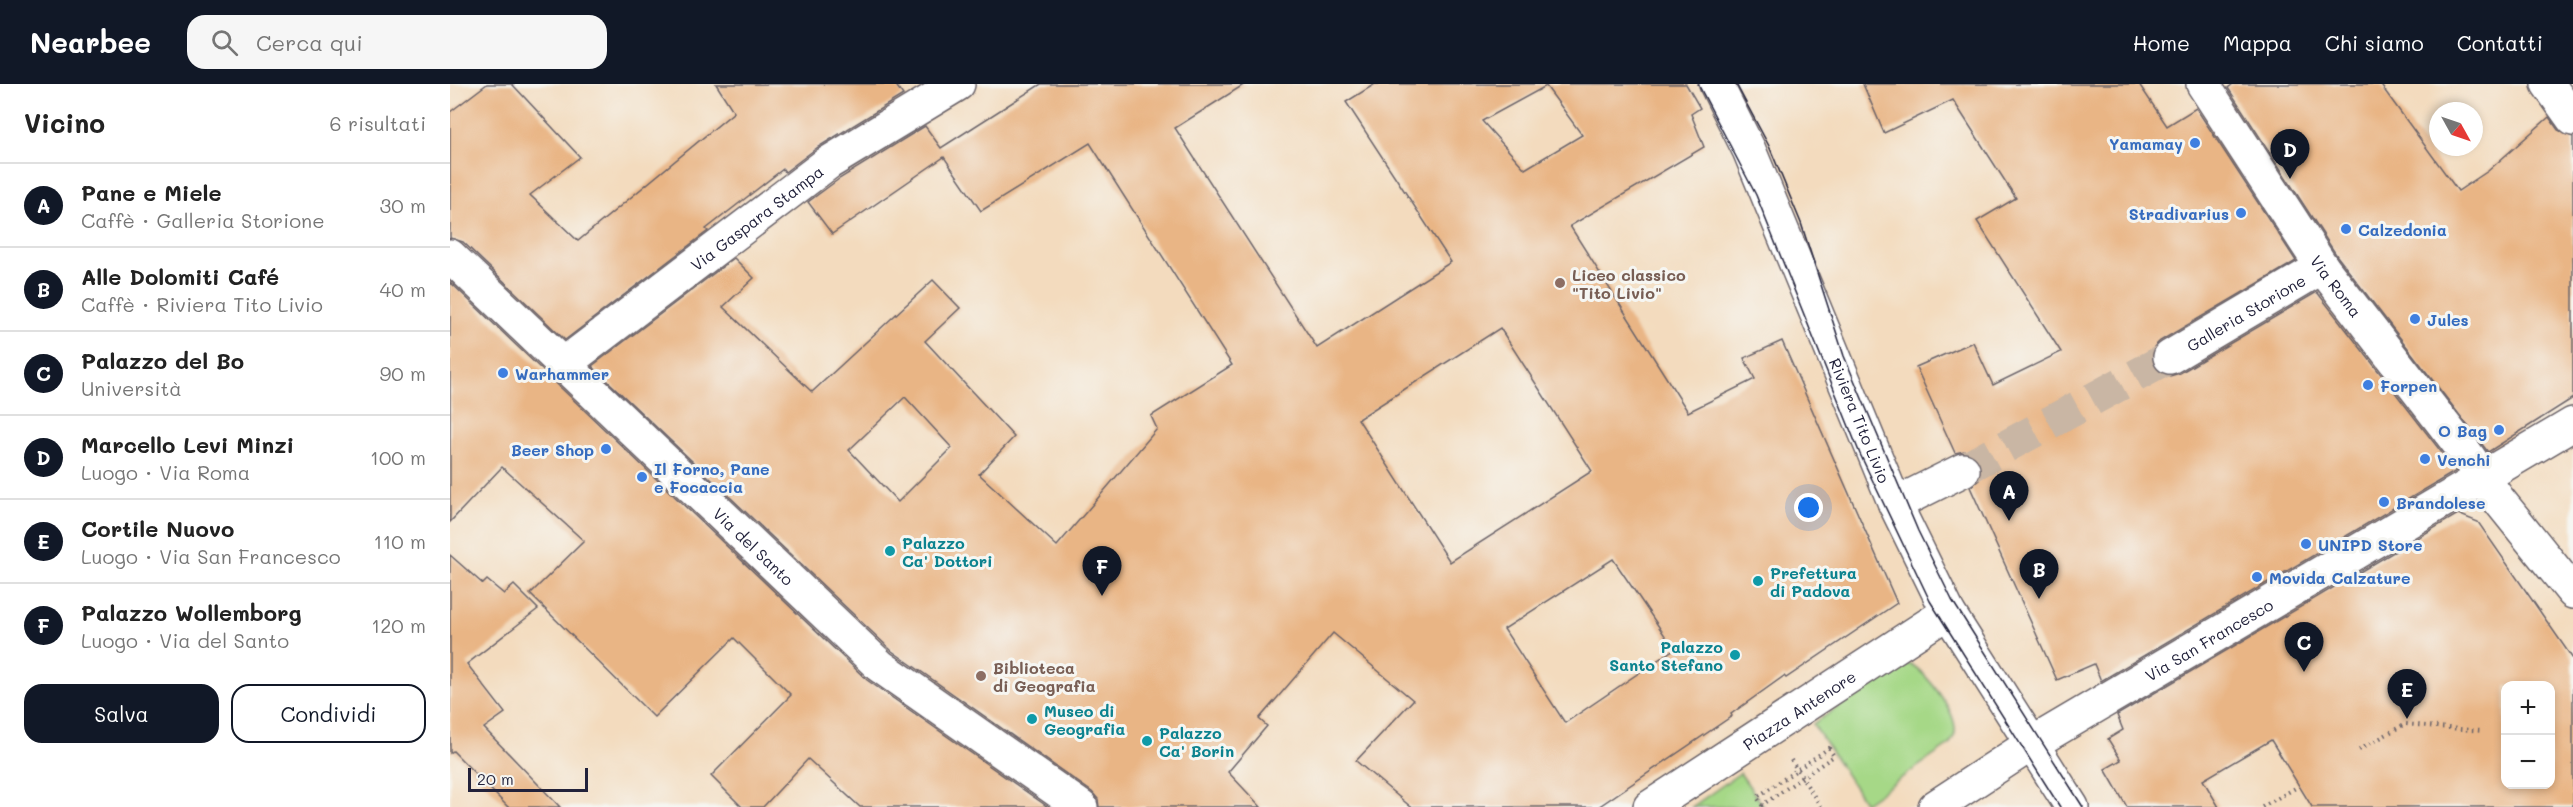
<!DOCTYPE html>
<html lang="it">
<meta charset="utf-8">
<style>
:root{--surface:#fff;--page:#f6f6f6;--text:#222;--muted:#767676;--line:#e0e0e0;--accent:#111827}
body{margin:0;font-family:Mali,sans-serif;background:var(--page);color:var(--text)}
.controls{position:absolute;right:18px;bottom:18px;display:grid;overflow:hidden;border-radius:12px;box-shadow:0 3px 9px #0003}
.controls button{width:54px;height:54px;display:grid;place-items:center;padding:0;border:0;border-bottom:2px solid var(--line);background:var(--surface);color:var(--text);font:30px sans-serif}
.compass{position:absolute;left:1979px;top:18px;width:54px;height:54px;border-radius:50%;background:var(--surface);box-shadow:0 3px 9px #0003;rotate:130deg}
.scale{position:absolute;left:18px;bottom:15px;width:120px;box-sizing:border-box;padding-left:6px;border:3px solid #22223b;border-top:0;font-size:16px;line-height:21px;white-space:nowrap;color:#22223b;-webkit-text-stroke:4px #f6f6f2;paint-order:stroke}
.you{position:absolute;left:1359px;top:424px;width:21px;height:21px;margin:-15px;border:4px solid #fff;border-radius:50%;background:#1a73e8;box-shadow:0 0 0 9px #1a73e833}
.badge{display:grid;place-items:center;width:39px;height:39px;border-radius:50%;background:var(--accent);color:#fff;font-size:20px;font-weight:700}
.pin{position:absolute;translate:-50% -50px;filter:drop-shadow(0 2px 3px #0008)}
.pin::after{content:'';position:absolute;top:32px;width:21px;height:18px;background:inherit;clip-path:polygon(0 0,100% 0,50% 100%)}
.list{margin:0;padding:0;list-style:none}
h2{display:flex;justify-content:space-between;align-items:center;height:78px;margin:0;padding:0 24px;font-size:26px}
h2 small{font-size:20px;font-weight:400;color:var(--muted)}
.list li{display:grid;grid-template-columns:39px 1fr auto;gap:18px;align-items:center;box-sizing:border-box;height:84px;padding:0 24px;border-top:2px solid var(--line)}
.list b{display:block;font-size:22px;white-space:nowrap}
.list p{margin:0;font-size:20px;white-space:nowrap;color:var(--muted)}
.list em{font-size:20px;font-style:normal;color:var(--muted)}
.actions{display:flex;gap:12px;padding:18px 24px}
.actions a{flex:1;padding:14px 0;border:2px solid var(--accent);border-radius:18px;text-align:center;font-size:21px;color:var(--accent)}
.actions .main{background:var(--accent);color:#fff}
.icon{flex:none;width:33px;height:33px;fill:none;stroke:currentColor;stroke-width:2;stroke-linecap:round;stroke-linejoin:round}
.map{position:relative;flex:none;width:2123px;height:723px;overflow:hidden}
header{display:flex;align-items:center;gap:36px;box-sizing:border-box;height:84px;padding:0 30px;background:var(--accent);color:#fff}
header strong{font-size:28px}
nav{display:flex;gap:33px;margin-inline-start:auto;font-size:21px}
.search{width:420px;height:54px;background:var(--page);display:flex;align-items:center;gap:15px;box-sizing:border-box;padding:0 21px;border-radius:18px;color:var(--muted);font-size:22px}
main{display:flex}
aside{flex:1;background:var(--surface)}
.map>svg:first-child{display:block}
.green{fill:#a6d887;stroke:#647d61;stroke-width:1.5}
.building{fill:#e9b585;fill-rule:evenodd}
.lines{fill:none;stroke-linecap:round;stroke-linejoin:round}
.minor-tunnel{stroke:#c9b6a4;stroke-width:33;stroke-dasharray:33 16;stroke-linecap:butt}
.minor-casing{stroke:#6b6369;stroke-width:36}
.path{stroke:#6b6369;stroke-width:4;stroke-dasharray:1.5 4.5;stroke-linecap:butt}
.minor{stroke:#fff;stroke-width:33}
.tram{stroke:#22223b;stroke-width:1.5}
.shop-dot{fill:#3f7fe0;stroke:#f6f6f2;stroke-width:2}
.education-dot{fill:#8d6e63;stroke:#f6f6f2;stroke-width:2}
.culture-dot{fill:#0f9aa8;stroke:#f6f6f2;stroke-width:2}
.labels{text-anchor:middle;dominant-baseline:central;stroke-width:6;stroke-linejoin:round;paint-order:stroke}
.shop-label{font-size:16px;font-weight:bold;fill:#366cbe;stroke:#f6f6f2;text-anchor:start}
.street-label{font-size:16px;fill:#22223b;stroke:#f6f6f2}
.education-label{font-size:16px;font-weight:bold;fill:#785e54;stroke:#f6f6f2;text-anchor:start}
.culture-label{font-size:16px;font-weight:bold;fill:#0d838f;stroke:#f6f6f2;text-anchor:start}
</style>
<header>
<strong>Nearbee</strong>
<div class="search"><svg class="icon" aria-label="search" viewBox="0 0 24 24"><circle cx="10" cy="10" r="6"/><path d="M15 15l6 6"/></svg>Cerca qui</div>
<nav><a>Home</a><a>Mappa</a><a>Chi siamo</a><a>Contatti</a></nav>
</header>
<main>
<aside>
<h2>Vicino<small>6 risultati</small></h2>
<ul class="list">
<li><span class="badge">A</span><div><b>Pane e Miele</b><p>Caffè · Galleria Storione</p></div><em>30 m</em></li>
<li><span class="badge">B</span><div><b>Alle Dolomiti Café</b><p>Caffè · Riviera Tito Livio</p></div><em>40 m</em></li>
<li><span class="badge">C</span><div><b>Palazzo del Bo</b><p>Università</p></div><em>90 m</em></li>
<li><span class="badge">D</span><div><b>Marcello Levi Minzi</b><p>Luogo · Via Roma</p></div><em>100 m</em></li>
<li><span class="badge">E</span><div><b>Cortile Nuovo</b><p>Luogo · Via San Francesco</p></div><em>110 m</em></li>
<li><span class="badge">F</span><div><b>Palazzo Wollemborg</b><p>Luogo · Via del Santo</p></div><em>120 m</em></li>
</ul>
<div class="actions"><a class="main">Salva</a><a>Condividi</a></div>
</aside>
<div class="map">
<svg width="2123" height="723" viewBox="0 0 2123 723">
<rect width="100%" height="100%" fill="#f6f6f2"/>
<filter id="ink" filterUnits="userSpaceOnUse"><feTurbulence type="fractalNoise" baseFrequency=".0167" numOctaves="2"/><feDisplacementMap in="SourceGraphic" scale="12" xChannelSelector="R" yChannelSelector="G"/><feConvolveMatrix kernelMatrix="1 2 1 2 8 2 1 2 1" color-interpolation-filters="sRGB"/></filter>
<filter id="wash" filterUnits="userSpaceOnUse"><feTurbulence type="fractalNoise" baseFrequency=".008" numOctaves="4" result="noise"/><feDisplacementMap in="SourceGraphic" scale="24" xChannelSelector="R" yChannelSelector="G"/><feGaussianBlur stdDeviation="1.35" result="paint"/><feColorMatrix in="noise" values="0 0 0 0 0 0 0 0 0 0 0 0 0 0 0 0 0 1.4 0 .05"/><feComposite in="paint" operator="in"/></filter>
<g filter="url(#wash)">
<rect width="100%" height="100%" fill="#f3dbbe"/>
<g class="green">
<path d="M1461,580C1477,590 1507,628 1505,648C1505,653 1501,657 1499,661L1415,719L1363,640L1449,582Z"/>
<path d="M1290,689L1314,723H1242Z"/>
</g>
<g id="blocks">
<g class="building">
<path d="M37,0H62L130,73L80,111L128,157L284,28L266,0H445L453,11L368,63L335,88L333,85L256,145L258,147L115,256L13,158L0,154V28Z"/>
<path d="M591,0H795L725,44L867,264L1001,178L896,18L925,0H1236L1250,24L1241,30L1254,63L1120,142L1238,328L1305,295L1294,274L1332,257L1447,519L1336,594L1334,592L1281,630L1282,632L1148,723H961L906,677L963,616L883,549L809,635L817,642L778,688L811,723H649L648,715L642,708L442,567L142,282L284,174L304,194L273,223L362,308L483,196L510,224L475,257L564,353L529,390L607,462L707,345L701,332L782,281L640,59L531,127L494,73L382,150L358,118L389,95L475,42L491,64ZM1096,2L1132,51L1075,85L1032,37ZM1050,244L1142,387L1000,478L908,335ZM455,313L502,364L448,418L399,366ZM1163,475L1224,565L1115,639L1054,545Z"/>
<path d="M1413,0H1689L1717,42L1746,24L1846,177L1710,257L1704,263L1701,273L1704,283L1710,289L1720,292L1730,289L1867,208L2006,387L1651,597L1644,580L1607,596L1520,403L1529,396L1532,387L1530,378L1523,370L1514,367L1505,369L1466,283L1523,258L1543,301L1611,268L1527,137L1566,114L1503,16L1434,49Z"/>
<path d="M1783,0H1930L2008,107L2038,87L2099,33L2108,46L2123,53V314L2038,368L1887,172L1778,4Z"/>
<path d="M0,198L417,596L598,723H410L358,675L313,723H292L261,692L341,611L284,554L204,633L80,510L134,457L52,383L0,438Z"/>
<path d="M2008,430L2028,438L2123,575V723H1862L1821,656L1753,696L1769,723H1677L1655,685L1671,676L1658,655L1673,646L1667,631ZM2055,602H2100V700H2055Z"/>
<path d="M0,471L33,500L37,496L54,510L64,501L88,525L17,580L55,629L34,644L110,723H58L3,667L0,669Z"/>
</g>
</g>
</g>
<g filter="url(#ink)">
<use href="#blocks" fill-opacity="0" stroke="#6b6369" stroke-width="1.5"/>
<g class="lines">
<path class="minor-tunnel" d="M1513,386L1720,273"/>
<g class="minor-casing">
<g id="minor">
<path id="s1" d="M1266,0L1299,66L1445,420L1498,528L1622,723"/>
<path id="s2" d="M1753,0L1872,183L2015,368L2048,415L2123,508"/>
<path d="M2098,0L2123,35"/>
<path id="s3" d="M0,172L430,582L631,723"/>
<path id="s4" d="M1720,273L1872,183"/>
<path id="s5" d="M114,280L378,79L508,0"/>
<path d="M1445,420L1513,386"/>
<path id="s6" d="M1200,723L1498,528"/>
<path id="s7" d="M1485,723L1583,659L2123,340"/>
</g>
</g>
<g class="path">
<path d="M1379,664L1384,672L1312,721L1307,713Z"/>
<path d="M1909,666L1955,640L2032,647"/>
<path d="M1341,676L1371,723"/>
<path d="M1812,723L1849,702"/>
</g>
<use href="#minor" class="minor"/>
<g class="tram">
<path d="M1248,0L1306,111L1410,370L1480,517L1610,723"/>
<path d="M1286,0L1319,62L1351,139L1394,272L1468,447L1502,516L1633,723"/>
</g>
</g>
</g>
<g class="shop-dot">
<circle cx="1745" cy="59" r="6"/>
<circle cx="1791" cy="129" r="6"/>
<circle cx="1896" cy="145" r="6"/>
<circle cx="1965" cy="235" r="6"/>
<circle cx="53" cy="289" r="6"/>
<circle cx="1918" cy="301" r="6"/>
<circle cx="2049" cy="346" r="6"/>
<circle cx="156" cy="365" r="6"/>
<circle cx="1975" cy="375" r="6"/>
<circle cx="192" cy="393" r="6"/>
<circle cx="1934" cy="418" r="6"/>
<circle cx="1856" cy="460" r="6"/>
<circle cx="1807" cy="493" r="6"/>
</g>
<g class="education-dot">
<circle cx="1110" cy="199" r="6"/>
<circle cx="531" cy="592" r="6"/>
</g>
<g class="culture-dot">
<circle cx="440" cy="467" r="6"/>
<circle cx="1308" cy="497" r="6"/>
<circle cx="1285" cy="571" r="6"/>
<circle cx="582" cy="635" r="6"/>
<circle cx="697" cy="657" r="6"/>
</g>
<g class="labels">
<g class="shop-label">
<text x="1733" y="59" text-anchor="end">Yamamay</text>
<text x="1779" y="129" text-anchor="end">Stradivarius</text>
<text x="1908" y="145">Calzedonia</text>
<text x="1977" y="235">Jules</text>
<text x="65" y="289">Warhammer</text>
<text x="1930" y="301">Forpen</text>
<text x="2037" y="346" text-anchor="end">O Bag</text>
<text x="144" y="365" text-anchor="end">Beer Shop</text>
<text x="1987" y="375">Venchi</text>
<text x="204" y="384">Il Forno, Pane<tspan x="204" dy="18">e Focaccia</tspan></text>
<text x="1946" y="418">Brandolese</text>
<text x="1868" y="460">UNIPD Store</text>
<text x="1819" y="493">Movida Calzature</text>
</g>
<g class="street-label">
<text stroke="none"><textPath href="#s5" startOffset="242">Via Gaspara Stampa</textPath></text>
<text stroke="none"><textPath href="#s2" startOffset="242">Via Roma</textPath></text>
<text stroke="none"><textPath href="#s4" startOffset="88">Galleria Storione</textPath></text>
<text stroke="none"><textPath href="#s1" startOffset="366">Riviera Tito Livio</textPath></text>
<text stroke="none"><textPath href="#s3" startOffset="420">Via del Santo</textPath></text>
<text stroke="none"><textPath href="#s7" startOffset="321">Via San Francesco</textPath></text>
<text stroke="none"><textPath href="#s6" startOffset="178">Piazza Antenore</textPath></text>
</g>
<g class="education-label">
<text x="1122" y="190">Liceo classico<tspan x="1122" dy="18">"Tito Livio"</tspan></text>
<text x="543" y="583">Biblioteca<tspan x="543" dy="18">di Geografia</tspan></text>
</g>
<g class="culture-label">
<text x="452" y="458">Palazzo<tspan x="452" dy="18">Ca' Dottori</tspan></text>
<text x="1320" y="488">Prefettura<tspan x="1320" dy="18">di Padova</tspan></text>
<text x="1273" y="562" text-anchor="end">Palazzo<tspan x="1273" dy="18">Santo Stefano</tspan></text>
<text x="594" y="626">Museo di<tspan x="594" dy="18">Geografia</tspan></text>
<text x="709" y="648">Palazzo<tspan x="709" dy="18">Ca' Borin</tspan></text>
</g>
</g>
</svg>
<div class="controls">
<button>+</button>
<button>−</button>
</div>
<svg class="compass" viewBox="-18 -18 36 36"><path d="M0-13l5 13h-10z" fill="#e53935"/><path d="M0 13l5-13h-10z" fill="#767676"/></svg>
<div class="scale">20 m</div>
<div class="you"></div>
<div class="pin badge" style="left:1559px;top:437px">A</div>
<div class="pin badge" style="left:1589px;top:515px">B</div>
<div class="pin badge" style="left:1854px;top:588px">C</div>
<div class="pin badge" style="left:1840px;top:95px">D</div>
<div class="pin badge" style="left:1957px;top:635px">E</div>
<div class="pin badge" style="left:652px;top:512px">F</div>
</div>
</main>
